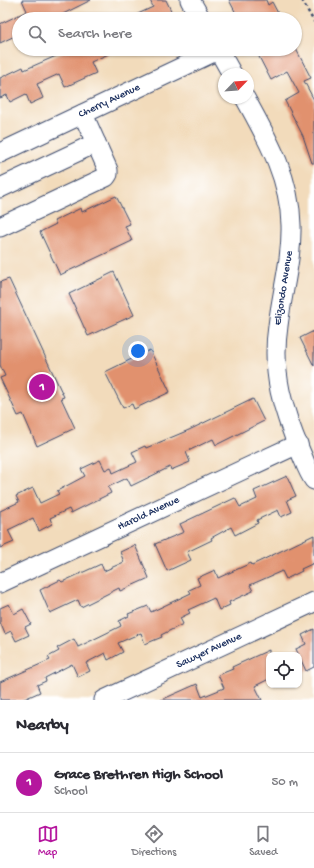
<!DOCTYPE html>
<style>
:root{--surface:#fff;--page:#f7f7f7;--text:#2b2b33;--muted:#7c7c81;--line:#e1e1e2;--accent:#b5179e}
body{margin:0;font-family:"Gochi Hand",sans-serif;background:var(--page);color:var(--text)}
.controls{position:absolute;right:12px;bottom:12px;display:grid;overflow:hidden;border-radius:8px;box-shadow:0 1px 3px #0004}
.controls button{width:36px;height:36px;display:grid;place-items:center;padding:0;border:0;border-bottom:1px solid var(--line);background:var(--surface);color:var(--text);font:20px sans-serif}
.compass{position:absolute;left:218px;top:68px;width:36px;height:36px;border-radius:50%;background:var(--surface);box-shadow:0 1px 3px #0004;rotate:65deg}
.you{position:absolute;left:138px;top:351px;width:14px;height:14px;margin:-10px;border:3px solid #fff;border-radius:50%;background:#1a73e8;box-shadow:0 0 0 6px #1a73e833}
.badge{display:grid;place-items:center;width:26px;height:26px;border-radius:50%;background:var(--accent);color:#fff;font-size:13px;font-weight:700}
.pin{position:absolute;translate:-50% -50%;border:2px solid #fff;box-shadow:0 1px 4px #0006}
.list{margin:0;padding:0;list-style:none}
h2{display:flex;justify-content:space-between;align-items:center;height:52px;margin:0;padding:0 16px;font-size:17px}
h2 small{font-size:13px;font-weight:400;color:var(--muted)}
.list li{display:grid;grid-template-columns:26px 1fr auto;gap:12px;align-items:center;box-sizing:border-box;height:60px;padding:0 16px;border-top:1px solid var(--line)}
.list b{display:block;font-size:15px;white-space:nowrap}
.list p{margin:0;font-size:13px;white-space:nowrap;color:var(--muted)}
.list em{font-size:13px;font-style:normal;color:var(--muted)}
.icon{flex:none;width:22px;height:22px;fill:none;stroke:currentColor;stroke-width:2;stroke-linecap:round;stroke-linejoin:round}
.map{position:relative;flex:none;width:314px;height:700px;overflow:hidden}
.search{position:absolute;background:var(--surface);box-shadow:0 1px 3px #0004;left:12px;right:12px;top:12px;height:44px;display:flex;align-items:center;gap:10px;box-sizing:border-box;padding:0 14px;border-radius:22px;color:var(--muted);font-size:15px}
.sheet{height:112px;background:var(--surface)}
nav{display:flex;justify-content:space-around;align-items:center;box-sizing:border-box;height:56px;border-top:1px solid var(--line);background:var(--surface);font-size:11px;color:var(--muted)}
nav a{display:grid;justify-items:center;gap:2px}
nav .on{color:var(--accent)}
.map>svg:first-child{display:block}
.building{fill:#e1916e}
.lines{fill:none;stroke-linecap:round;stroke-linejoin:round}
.minor-casing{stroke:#3b496c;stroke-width:21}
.path{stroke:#3b496c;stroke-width:2.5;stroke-dasharray:3 3;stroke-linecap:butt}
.minor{stroke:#fff;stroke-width:19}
.labels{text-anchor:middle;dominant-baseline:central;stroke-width:3;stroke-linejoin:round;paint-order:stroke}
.street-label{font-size:11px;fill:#1b2f5e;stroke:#fff}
</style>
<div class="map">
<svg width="314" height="700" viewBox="0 0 314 700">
<rect width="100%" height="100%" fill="#fff"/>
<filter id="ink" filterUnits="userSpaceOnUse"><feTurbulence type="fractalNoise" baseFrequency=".025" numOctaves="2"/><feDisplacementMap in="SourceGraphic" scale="8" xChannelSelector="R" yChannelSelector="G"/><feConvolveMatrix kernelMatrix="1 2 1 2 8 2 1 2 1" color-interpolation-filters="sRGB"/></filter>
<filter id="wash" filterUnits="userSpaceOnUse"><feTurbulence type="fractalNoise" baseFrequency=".012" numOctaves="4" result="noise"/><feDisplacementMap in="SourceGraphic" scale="16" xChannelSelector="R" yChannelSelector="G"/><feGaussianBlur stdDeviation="0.9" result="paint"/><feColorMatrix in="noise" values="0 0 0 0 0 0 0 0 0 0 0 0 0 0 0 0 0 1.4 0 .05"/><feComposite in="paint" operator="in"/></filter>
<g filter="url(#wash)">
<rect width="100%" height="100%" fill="#f2dbbb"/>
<g id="blocks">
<g class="building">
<path d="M22,0H91L53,19H19V34L0,43V24L27,11Z"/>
<path d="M150,0H166L175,19H127L153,7Z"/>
<path d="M229,0H266L268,5L272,2L281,19H239Z"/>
<path d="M72,49H119L91,62L96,73L65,87L59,74L37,84L43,98L30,104L26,94L10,102L7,95L0,98V78L23,67L24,70Z"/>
<path d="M255,49H296L311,78L304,81L314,100V163H312L303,136L285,101L299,93L287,71L271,80Z"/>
<path d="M116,196L130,224L125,226L132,241L60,275L40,232L56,224L54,221L81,208L82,212Z"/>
<path d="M114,272L134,315L88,336L69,294Z"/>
<path d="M9,279L64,397L61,398L75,428L37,446L23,414L18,416L0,378L5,376L0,365V282Z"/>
<path d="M314,331V366L300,338Z"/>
<path d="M150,350L170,392L134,409L132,404L123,408L105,372Z"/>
<path d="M253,399L264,421L216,445L213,439L186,452L190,462L171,470L170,467L131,486L127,478L108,487L111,493L71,513L69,509L50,518L52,524L39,531L33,518L8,530L14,542L0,548V511L19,502L16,496L33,488L40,503L59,494L57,491L85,476L81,469L100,460L105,470L111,467L113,473L137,462L132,452L145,446L146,448L189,430Z"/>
<path d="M287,476L296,496L287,500L292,512L281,517L278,510L257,520L258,523L235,535L231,527L211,538L212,540L187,552L191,560L167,571L155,544L184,532L180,524L235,498L240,507L257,499L254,491Z"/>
<path d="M314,535V563L301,569L302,571L286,579L282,571L250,585L253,591L229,602L230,605L219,610L214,598L188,610L190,613L180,618L183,624L161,635L162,637L145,644L141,633L118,643L123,652L108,660L105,653L86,663L90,671L78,677L72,664L45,678L46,681L37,685L40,692L22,700H0V682L50,660L48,657L59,651L57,648L74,639L78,647L121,626L119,621L129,616L128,614L148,606L151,612L191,593L189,590L200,585L197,578L215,570L218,578L251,563L252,565Z"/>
<path d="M135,545L149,578L120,591L119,588L81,607L78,600L50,613L40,590L60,580L62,582L101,564L104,571L124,562L120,552Z"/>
<path d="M9,604L14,614L23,609L31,624L25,627L29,635L16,641L11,631L5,634L0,622V608Z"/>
<path d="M314,629V667L306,671L296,649L306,644L302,635Z"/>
<path d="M269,650V679L255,686L262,700H161L197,684L202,697L224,688L218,675L233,669L232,667Z"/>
</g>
</g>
</g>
<g filter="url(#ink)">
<use href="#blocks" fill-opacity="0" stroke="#3b496c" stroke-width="1"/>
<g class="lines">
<g class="minor-casing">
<g id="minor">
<path d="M190,0L201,19"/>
<path d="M218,49L232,74"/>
<path d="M245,98C267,138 290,177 291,225C292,259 282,292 278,326C271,373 283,411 301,453C305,462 308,472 314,480"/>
<path id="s1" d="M0,153L218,50"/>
<path d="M0,188L96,143"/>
<path d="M0,227L106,177L108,174V170L83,114"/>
<path id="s2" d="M0,583L298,444"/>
<path id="s3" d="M104,700L314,602"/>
</g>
</g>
<path class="path" d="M302,0L314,22"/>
<use href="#minor" class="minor"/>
</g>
</g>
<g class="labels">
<g class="street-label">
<text stroke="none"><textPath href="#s1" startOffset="121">Cherry Avenue</textPath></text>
<text transform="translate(284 288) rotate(-81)">Elizondo Avenue</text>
<text stroke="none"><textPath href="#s2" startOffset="164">Harold Avenue</textPath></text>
<text stroke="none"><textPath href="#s3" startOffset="116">Sawyer Avenue</textPath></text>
</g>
</g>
</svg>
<div class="controls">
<button><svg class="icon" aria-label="locate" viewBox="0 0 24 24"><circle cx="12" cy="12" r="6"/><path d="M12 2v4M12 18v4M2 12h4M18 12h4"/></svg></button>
</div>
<svg class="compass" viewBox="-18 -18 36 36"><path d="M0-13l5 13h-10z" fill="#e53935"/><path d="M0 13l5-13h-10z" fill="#7c7c81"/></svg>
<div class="you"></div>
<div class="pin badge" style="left:42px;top:387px">1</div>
<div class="search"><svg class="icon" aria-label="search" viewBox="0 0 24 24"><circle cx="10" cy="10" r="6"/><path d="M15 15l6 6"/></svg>Search here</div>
</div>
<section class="sheet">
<h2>Nearby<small></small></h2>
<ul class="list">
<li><span class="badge">1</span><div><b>Grace Brethren High School</b><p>School</p></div><em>50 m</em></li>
</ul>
</section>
<nav>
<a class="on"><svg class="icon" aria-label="map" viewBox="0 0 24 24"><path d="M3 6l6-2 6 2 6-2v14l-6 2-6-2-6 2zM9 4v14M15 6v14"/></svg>Map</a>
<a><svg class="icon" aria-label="directions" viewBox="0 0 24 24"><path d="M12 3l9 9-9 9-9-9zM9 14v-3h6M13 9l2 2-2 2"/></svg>Directions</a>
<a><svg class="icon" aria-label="saved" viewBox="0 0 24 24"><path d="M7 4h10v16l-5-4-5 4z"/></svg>Saved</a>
</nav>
